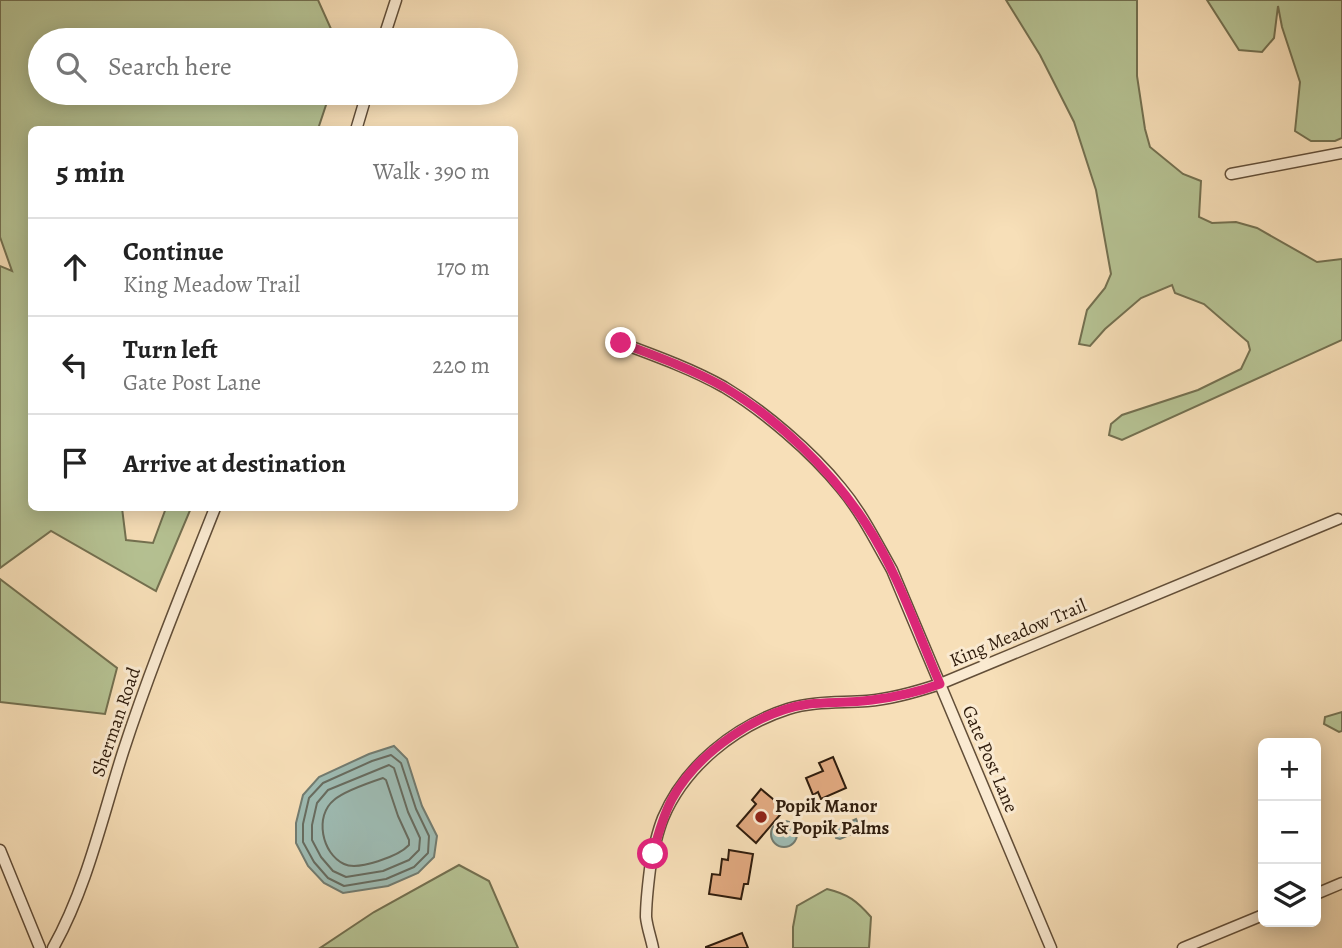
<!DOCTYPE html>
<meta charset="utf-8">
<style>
:root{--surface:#fff;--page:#f6f6f6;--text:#222;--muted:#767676;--line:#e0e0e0}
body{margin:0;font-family:Alegreya,serif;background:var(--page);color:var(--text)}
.controls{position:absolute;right:21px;bottom:21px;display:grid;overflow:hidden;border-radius:10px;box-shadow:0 4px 18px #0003}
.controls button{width:63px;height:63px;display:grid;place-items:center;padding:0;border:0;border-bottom:2px solid var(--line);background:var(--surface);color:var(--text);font:35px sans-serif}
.stop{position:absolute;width:21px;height:21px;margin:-16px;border:5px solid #db2777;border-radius:50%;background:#fff}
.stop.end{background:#db2777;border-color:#fff;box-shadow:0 2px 7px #0008}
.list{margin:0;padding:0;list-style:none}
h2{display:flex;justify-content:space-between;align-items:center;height:91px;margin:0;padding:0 28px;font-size:30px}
h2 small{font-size:23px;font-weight:400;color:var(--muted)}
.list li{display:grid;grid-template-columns:46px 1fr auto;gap:21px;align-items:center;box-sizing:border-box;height:98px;padding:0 28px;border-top:2px solid var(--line)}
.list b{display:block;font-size:26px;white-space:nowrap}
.list p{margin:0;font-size:23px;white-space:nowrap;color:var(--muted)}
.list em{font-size:23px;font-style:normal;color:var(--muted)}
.icon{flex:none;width:38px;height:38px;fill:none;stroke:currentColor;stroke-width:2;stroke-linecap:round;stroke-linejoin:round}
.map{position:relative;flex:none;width:1342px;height:948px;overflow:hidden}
.search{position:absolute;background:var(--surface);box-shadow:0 4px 18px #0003;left:28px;top:28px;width:490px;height:77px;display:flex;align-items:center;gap:18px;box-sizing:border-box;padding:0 24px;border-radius:38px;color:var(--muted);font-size:26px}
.panel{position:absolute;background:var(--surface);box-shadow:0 4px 18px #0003;left:28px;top:126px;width:490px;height:385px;border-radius:10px}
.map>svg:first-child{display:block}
.green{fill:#b6c394;stroke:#737050;stroke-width:2}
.water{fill:#9ebcb4;stroke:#727c71;stroke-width:2}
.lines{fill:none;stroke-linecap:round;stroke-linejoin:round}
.shore{stroke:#676c60;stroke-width:2}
.building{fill:#e1a980;stroke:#301d0d;stroke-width:2}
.street-casing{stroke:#624e38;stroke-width:13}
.street{stroke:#faead1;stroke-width:10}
.route{stroke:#db2777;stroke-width:9}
.poi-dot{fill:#8f2418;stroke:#faead1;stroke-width:2.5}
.labels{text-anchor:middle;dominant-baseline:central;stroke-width:6;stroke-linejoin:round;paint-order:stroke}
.street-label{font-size:19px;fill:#301d0d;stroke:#faead1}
.poi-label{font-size:19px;font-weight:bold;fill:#301d0d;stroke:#faead1;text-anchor:start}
</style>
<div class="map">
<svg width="1342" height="948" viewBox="0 0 1342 948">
<rect width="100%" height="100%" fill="#f7dfb8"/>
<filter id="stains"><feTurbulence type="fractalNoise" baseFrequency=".00286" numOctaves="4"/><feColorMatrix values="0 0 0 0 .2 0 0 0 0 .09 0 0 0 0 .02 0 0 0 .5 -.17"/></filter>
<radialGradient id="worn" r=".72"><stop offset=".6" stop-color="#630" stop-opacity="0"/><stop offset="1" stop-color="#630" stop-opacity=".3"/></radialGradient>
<g class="green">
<path d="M0,0H318L336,40H40V93H330L318,129L32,130V508H122L126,540L153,543L166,508H191L156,591L51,531L0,568V266L12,271L0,237Z"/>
<path d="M1006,0H1137V76L1145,129L1150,147L1183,174L1201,181L1199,217L1212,223L1236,222L1257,228L1317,262L1342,259V340L1122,440L1109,435L1111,424L1122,415L1198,390L1241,369L1250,350L1248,342L1204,304L1175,293L1172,285L1141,298L1105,329L1090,346L1079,344L1087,310L1105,288L1111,274L1096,190L1074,122L1040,55Z"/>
<path d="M1207,0H1342V138L1335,141H1311L1295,131L1300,82L1282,27L1278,6L1274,38L1262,52L1239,50Z"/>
<path d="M0,579L117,668L105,714L0,702Z"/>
<path d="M1342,712V731L1339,732L1324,724L1325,717Z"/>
<path d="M459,865L489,881L518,948H320L374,912Z"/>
<path d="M827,889C848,894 857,901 871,917L869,948H793V927L797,906Z"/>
</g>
<g class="water">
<path d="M394,746L407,759L422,806L437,836L434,857L418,873L388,886L343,893L324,883L308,866L296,843V823L303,795L319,777L369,754Z"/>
<path d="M856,819L861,830L840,839L836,838L835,832L836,828Z"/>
<circle cx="784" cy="834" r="13"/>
</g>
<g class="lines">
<g class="shore">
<path d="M391,755L401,763L416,809L429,836L428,853L414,867L386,879L344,886L328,878L314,862L303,842V824L309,798L323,783L372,761Z"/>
<path d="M389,765L394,768L408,812L420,838L419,850L409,860L383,871L346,877L333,871L321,857L312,840V825L317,803L328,790Z"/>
<path d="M383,778L386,780L398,816L409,840V845C399,856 358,871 344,864C322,854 314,816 334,800C343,792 371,782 383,778Z"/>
</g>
</g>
<g class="building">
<path d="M833,757L846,788L821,799L818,792L813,795L806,778L823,771L819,763Z"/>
<path d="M761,789L785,809L756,843L737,826L756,804L752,800Z"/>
<path d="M729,850L753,854L748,884H744L741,899L709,894L712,874L720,875L722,859L728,860Z"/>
<path d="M742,933L748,948H706V947Z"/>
</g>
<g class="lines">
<g class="street-casing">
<g id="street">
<path d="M383,40L396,0"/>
<path d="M356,130L367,93"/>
<path d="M1231,174L1342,153"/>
<path d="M621,343C656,356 692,369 724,387C764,411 812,452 841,488C862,513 876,542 892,570L1051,948"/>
<path d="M0,850L40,948"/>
<path d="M1316,894L1342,883"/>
<path d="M53,948C87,887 102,818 123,752C150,669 183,589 215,508"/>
<path d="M653,948C651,938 647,927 646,917C646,901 648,885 650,869C653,852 657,833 663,818C685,766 735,726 788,709C813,701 841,703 867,701C892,699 916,692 940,684L1338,519"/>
<path d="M1183,948L1263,915"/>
</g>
</g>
<use href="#street" class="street"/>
</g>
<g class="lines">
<path class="route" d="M621,343C656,356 692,369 724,387C778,419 832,471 866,524C898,573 917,631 940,684C918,692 896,697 872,700C851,703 830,702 809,704C758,711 697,753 672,799C663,816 658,834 653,854"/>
</g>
<circle class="poi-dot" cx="761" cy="817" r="7"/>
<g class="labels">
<g class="street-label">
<text transform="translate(1018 633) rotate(-23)">King Meadow Trail</text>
<text transform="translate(116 722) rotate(-71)">Sherman Road</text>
<text transform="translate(990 759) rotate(67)">Gate Post Lane</text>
</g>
<g class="poi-label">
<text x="775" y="806">Popik Manor<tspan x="775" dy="22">&amp; Popik Palms</tspan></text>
</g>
</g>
<rect width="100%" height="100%" filter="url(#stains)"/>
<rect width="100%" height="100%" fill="url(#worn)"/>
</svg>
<div class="controls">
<button>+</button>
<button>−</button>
<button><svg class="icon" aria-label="layers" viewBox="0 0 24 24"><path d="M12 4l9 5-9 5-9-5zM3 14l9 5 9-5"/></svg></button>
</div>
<div class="stop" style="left:653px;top:854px"></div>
<div class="stop end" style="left:621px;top:343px"></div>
<div class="search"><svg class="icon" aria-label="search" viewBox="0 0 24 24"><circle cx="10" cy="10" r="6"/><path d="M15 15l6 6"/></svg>Search here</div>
<section class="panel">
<h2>5 min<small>Walk · 390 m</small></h2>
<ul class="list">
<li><svg class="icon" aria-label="ahead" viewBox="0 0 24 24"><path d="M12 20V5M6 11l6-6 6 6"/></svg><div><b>Continue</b><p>King Meadow Trail</p></div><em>170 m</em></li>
<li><svg class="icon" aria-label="left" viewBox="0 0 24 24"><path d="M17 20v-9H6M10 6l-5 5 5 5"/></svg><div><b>Turn left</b><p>Gate Post Lane</p></div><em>220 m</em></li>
<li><svg class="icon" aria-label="arrive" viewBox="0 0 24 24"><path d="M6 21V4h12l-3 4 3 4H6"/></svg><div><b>Arrive at destination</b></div></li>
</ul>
</section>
</div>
